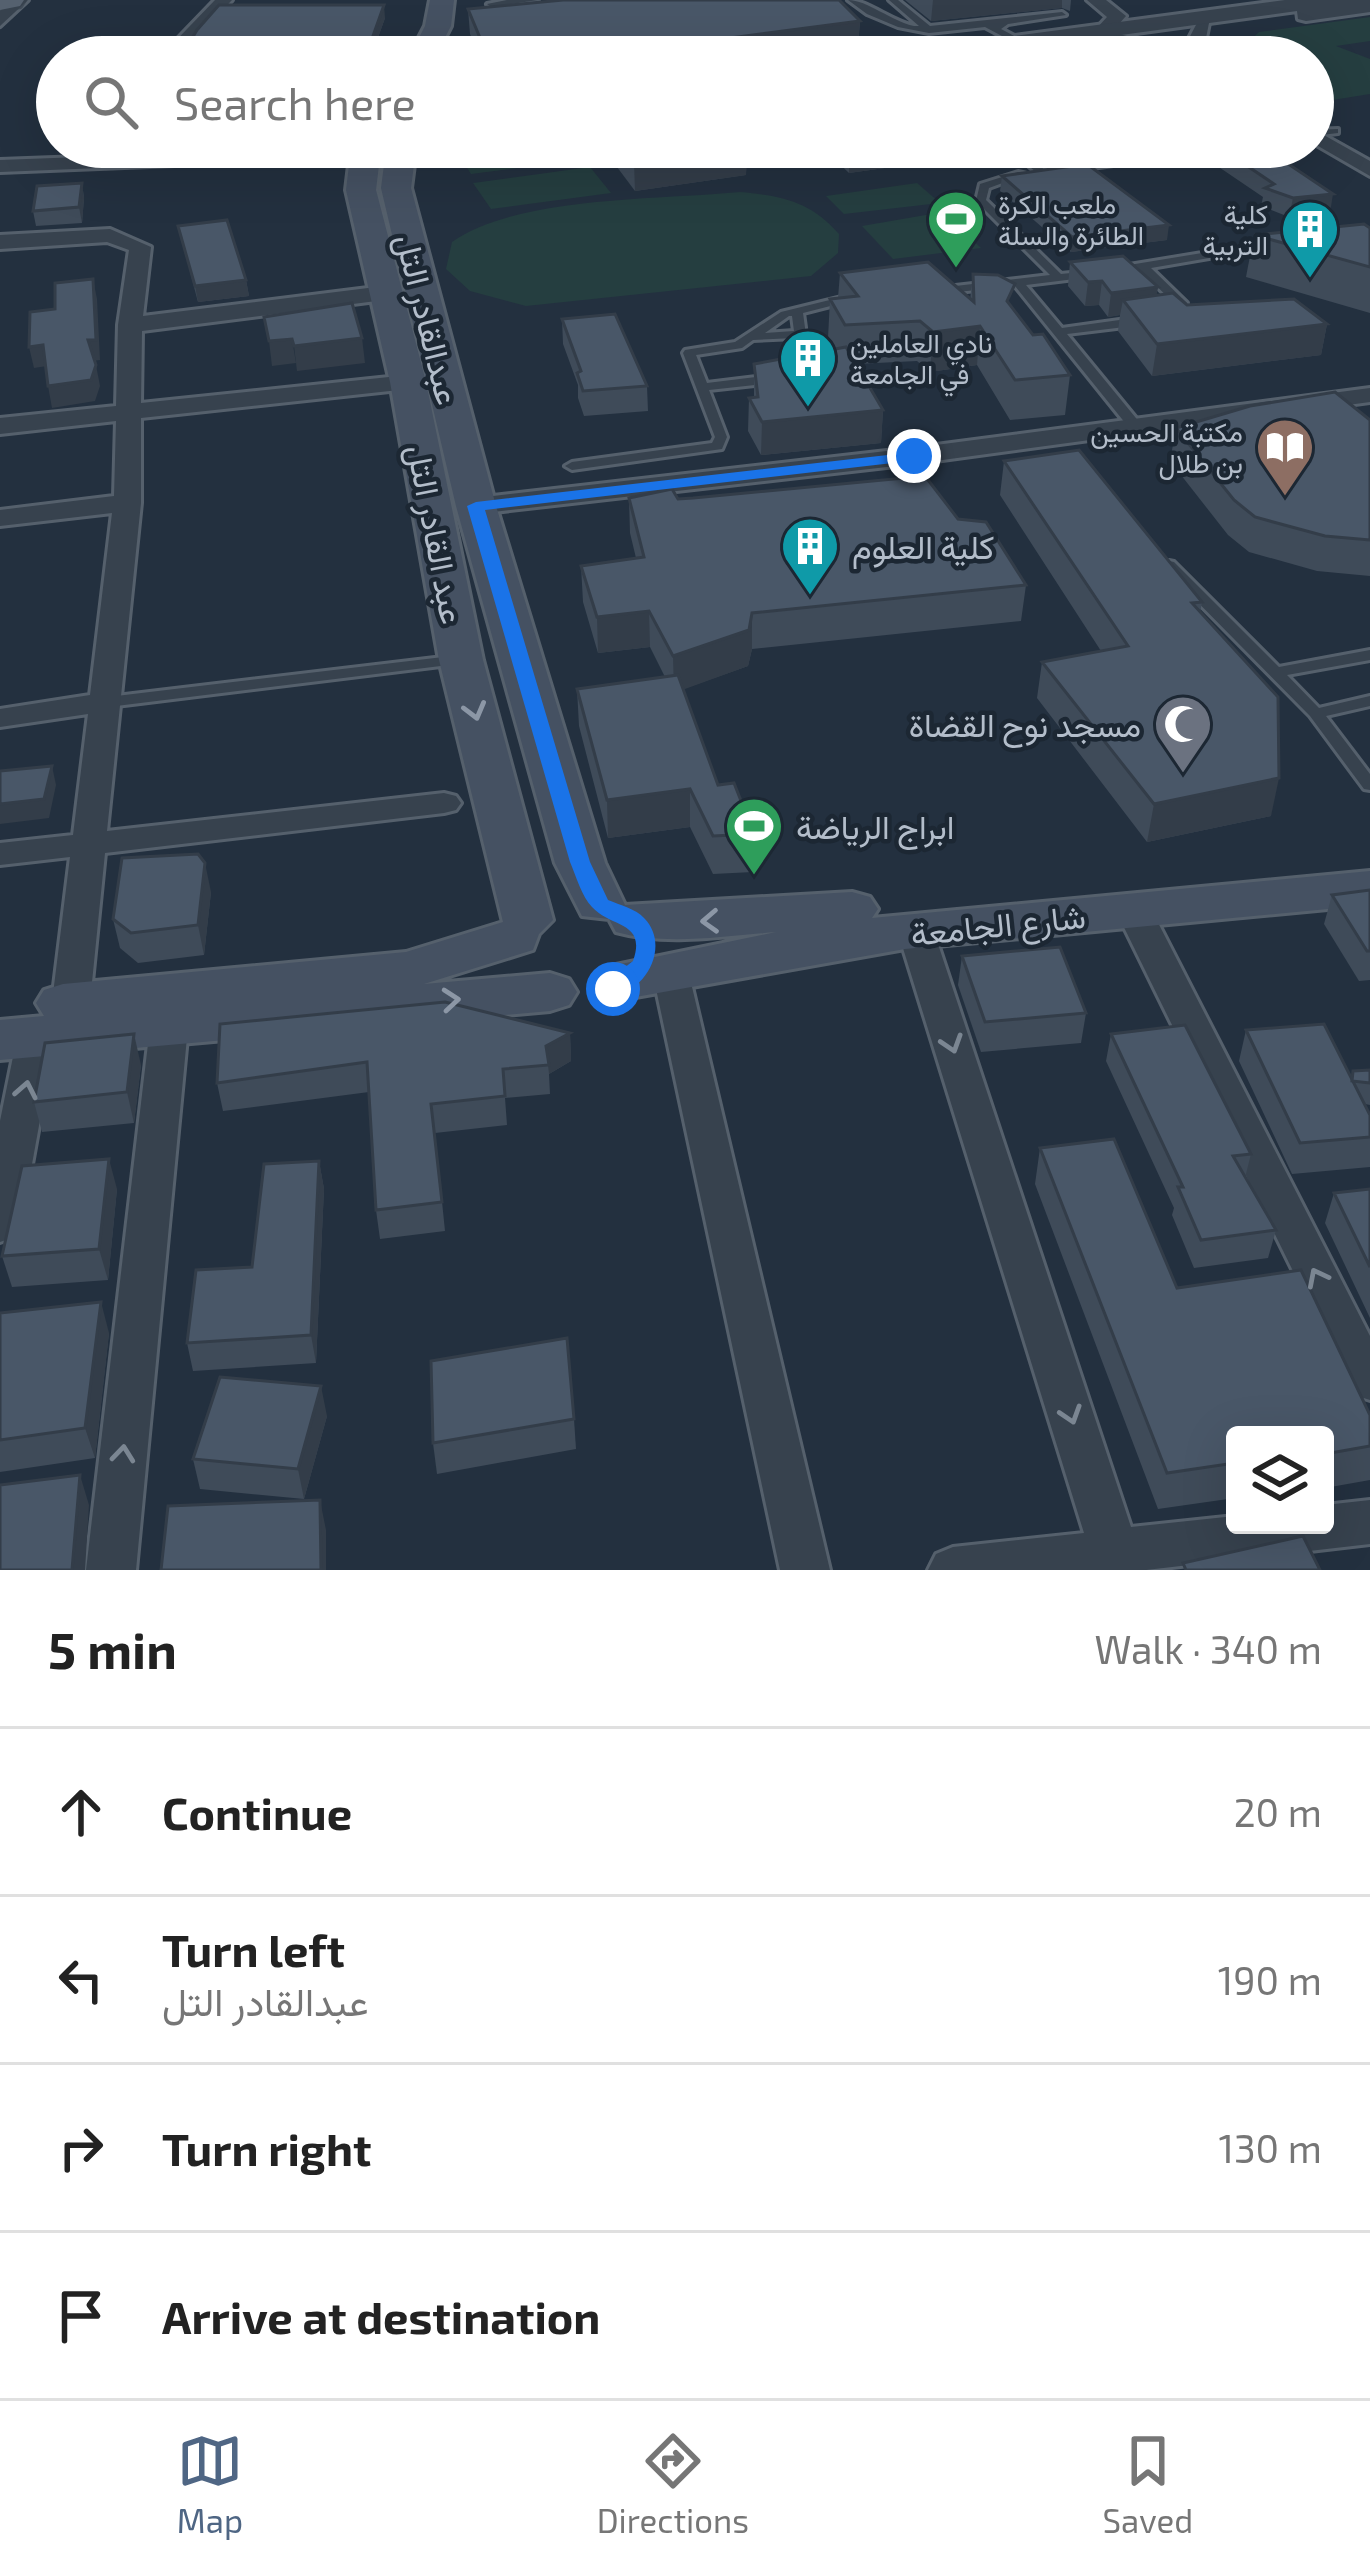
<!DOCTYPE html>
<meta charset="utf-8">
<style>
:root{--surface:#fff;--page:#f2f2f2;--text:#222;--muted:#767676;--line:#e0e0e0;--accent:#4f6684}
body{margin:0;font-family:"Exo 2",Vazirmatn,sans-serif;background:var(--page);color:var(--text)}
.controls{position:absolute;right:36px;bottom:36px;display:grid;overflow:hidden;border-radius:12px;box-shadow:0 12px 48px #0002}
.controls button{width:108px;height:108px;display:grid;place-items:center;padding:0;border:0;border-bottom:3px solid var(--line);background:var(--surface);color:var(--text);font:60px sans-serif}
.stop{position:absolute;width:36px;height:36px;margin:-27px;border:9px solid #1a73e8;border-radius:50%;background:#fff}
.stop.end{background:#1a73e8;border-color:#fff;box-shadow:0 3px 12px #0008}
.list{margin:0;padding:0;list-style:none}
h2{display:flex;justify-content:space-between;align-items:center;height:156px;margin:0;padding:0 48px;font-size:51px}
h2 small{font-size:39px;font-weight:400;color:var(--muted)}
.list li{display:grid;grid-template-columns:78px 1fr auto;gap:36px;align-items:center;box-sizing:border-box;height:168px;padding:0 48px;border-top:3px solid var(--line)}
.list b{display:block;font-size:45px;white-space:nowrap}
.list p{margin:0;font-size:39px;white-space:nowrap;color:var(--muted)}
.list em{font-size:39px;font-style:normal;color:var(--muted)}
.icon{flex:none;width:66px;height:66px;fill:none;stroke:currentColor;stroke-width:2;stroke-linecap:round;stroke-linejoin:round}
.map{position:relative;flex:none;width:1370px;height:1570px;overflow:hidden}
.search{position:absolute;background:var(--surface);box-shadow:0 12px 48px #0002;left:36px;right:36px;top:36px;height:132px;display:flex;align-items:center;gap:30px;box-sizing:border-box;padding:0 42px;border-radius:66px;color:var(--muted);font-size:45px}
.sheet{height:828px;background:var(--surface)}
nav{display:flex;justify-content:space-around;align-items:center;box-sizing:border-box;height:168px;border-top:3px solid var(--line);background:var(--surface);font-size:33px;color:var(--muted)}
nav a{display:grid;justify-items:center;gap:6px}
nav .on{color:var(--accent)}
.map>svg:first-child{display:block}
.green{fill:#253e40}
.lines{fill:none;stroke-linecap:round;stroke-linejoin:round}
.service-casing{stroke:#55606c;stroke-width:6}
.minor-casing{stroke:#55606c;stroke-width:6}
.tertiary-casing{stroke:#55606c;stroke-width:6}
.secondary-casing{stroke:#55606c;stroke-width:6}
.primary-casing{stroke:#404b57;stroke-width:6}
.service{fill:#37424e;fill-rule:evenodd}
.minor{fill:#37424e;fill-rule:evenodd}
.tertiary{fill:#37424e;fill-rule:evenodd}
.secondary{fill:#455162;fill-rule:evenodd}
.primary{fill:#55616f;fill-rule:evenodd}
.wall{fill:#3f4b59}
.shaded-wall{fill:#333d49}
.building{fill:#495768;stroke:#333d49;stroke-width:3}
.oneway{stroke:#8c97a6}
.oneway2{stroke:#7b8692}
.route{fill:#1a73e8}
.labels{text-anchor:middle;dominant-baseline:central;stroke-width:9;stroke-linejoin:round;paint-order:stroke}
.far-poi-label{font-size:27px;fill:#b3bdca;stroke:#1c2733;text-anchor:start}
.street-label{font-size:33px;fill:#b3bdca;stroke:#1c2733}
.poi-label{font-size:33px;fill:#b3bdca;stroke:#1c2733;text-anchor:start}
</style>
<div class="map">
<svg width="1370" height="1570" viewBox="0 0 1370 1570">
<rect width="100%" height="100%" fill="#23303f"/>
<g class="green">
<path d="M1370,17V41L1336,46L1370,59V94L1320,102L1313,99V57H1250L1242,48L1259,32Z"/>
<path d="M511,147H576L586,159L471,174L459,155Z"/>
<path d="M590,167L611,193L491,209L473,183Z"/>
<path d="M917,183L940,203L844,214L826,196Z"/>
<path d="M740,192C782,196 810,201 839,234L838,253L811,276L526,306L470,291L446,269L452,242C518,196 658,200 740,192Z"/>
<path d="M943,212L981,248L893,259L862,226Z"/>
</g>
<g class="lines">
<g class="service-casing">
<g id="service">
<path d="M507,0H538L491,7L487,4Z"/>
<path d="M848,0C867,0 891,21 914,26H919L889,0H898L930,26L1062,12L1066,15L1008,24L1001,29L1022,40V44L1019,45L985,27L929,33L898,27L867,14Z"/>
<path d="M1338,129V133L1313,136V130Z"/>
<path d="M1007,147H1018L1047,172L1038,174Z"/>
<path d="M1198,147H1224L1219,150L1071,171L1066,168L1071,165Z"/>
<path d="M1018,172L1027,174L989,188L986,200L1061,274L1091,271L1097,274L1091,277L1026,285L1062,328L1141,317L1147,321L1141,325L1067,334L1140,423V429H1130L1015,286L938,294L932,291L938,288L1050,275L976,201L980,184Z"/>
<path d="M1269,242L1273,243V247L1151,268L1187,303V309L1181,312L1177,311L1175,304L1140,270L1117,273L1111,270L1117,267Z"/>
<path d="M846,296L850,297V301L803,313L810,364L802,377L798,378L792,374L798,364L795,338L753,340L742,348L696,355L707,383L772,375L778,379L772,383L709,390L727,437L722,449L572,470L565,466L572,462L712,443L715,437L683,353L685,350L735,342L781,312ZM789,316H792L794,331L765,333Z"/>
<path d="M1169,561L1174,562L1279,667L1370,650V660L1287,675L1319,708L1370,696V706L1326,716L1370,774V790L1364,789L1310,716L1164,568L1162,565L1164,562Z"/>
<path d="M460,655L468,660L465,663L108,707L100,702L108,697Z"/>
</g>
</g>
<g class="minor-casing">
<g id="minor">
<path d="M11,0H28L0,26V11Z"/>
<path d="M215,0H232L179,57H160Z"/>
<path d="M1087,0H1106L1126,16L1111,33H1099L1096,29L1107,17Z"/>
<path d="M1197,23H1209L1205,43L1222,57C1206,57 1197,57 1186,44Z"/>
<path d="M1119,34L1195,53L1198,57H1168L1113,43V35Z"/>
<path d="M1313,129L1370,161V176L1313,143Z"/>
<path d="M350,147L300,160L0,172V160Z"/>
<path d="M110,229L151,247L143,316L384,286L395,293L384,300L142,331L141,403L408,375L420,382L408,389L141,418V503L107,831L444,793L456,796L461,803L456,810L444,813L105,853L90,1002L84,1011L71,1015L58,1011L52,1002L70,857L0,865V843L73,835L88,714L0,727V709L90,695L112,513L0,526V510L114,496L116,421L0,434V418L116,406L118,325L129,250L107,242L0,249V235Z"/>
<path d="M1370,388V402L913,464L476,514L462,506L476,498L913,448Z"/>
<path d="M1133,897L1146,901L1151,909L1370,1336V1400L1354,1395L1115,909L1120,901Z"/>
<path d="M916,920L929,923L934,932L1131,1527L1235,1516V1525H1325V1505L1370,1500V1544L1146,1570H928L936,1554L953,1547L1084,1533L898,932L903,923Z"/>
<path d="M670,957L683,961L688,970L830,1570H780L652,970L657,961Z"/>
<path d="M169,1014L182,1017L188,1027L136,1570H86L150,1027L156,1017Z"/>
<path d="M36,1023L50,1027L55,1037L21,1225L15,1237L0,1242V1121L17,1037L22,1027Z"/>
</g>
</g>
<g class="tertiary-casing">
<path id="tertiary" d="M1285,0H1370V12L1306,21L1298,19L1297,11L960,57H898L909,50Z"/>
</g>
<g class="secondary-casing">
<g id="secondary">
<path d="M430,0H454L451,26L435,57H409L425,26Z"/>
<path d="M359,147H387L379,165L376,190L426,382L483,660L553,920L539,934L533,950L424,984L550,973L569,979L577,992L569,1005L550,1011L0,1060V1020L44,1016L36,1003L44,990L63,984L406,952L503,922L439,660L390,382L346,190L349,165Z"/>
<path d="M392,147H421L415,157L411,188L496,506L605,863L625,905L852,892L870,897L878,909L872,918L1370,871V905L905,949L630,998L611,992L603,979L611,966L776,932C723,936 667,946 616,932L609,919L582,916L555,863L456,506L381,188L385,157Z"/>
</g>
</g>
<g class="primary-casing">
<path id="primary" d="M0,0H24L20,6L0,10Z"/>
</g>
<use href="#service" class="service"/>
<use href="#minor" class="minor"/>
<use href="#tertiary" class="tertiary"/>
<use href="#secondary" class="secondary"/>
<use href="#primary" class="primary"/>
</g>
<g class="wall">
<path d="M905,0H1071L1070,11L1062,8L931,21Z"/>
<path d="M468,9L860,21L858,46L779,57H479L470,34Z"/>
<path d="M385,18L371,57H181Z"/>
<path d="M602,147H747L746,175L635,191Z"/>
<path d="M822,147H978L977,155L849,173Z"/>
<path d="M1206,147H1263L1330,213L1289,217L1261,206L1263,197L1204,157Z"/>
<path d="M1002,176L1167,240L1071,252L1000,191Z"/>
<path d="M82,183L84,198L82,223L36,226L33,211Z"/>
<path d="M178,226L246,280L249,296L198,302Z"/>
<path d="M1370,228V313L1246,277L1254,235Z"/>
<path d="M1070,262L1158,287L1156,295L1187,305L1327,324L1321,355L1152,376L1118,331L1120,315L1108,317L1099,305L1085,306L1068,286Z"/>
<path d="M840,273L970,300L973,274L1012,307L1033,335L1070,375L1065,415L1010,420L977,365L930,372L917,361L856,364L883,410L881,443L761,455L748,431L749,398H754V364L834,350L828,338L830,299L838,298Z"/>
<path d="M562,319L647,386L648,411L584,416L578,398V385L563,344Z"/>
<path d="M1370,420V576L1317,571L1249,552L1228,535L1170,461L1176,428Z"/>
<path d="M1004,461L1202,602L1200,613L1271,816L1147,842L1037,698L1042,662L1101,651L1000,495Z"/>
<path d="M629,498L678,499L958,519L1026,585L1021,621L752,649L748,666L683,689L718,785L754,834L753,872L713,874L690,827L608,838L579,726L577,689L665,677L650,647L598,653L583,602L581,566L636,558L630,533Z"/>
<path d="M1370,890V980L1359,981L1324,924L1332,895Z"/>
<path d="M211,892L204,955L138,963L120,948L113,919Z"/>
<path d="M962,956L1086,1013L1081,1043L981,1052L958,985Z"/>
<path d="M1246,1030L1351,1077L1353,1071L1370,1070V1105L1365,1104L1370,1115V1167L1292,1174L1239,1061Z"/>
<path d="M570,1033L571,1061L549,1074L550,1094L505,1098L507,1125L435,1133L445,1231L380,1239L376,1210L369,1092L223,1111L217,1083Z"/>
<path d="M1111,1034L1251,1154L1245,1178L1276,1230L1268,1258L1194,1268L1172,1215L1174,1208L1106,1061Z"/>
<path d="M141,1065L134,1123L42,1132L34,1102Z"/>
<path d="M1040,1148L1177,1288L1370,1415V1480L1325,1488V1435H1235V1498L1158,1509L1035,1184Z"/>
<path d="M319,1161L324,1189L316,1363L193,1371L187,1343L252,1267Z"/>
<path d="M117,1189L108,1280L12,1287L2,1256Z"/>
<path d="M1370,1189V1318L1325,1223L1334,1193Z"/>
<path d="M0,1313L109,1333L95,1458L0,1472Z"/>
<path d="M327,1416L304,1499L200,1489L193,1459Z"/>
<path d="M574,1419L576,1449L437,1474L433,1443Z"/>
</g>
<g class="shaded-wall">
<path d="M933,0H1062V8L931,21Z"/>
<path d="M384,5L385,18L371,57H368V50Z"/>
<path d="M860,21L858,46L779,57H555L684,44Z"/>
<path d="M747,147L746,175L635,191L634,162Z"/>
<path d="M850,147H978L977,155L849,173Z"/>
<path d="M82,183L84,198L82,223L79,207Z"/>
<path d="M1333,194L1330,213L1289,217L1293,198Z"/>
<path d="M1169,225L1167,240L1071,252L1072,237Z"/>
<path d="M93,279L97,299L100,360L92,361L88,340Z"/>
<path d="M246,280L249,296L198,302L195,286Z"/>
<path d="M1102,281L1099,305L1085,306L1088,282Z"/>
<path d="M1158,287L1154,311L1123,300L1120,315L1108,317L1111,293Z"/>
<path d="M1327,324L1321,355L1152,376L1157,344Z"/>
<path d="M980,326L977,365L930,372L933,332Z"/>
<path d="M362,338L365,363L297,371L294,346Z"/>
<path d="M292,339L296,363L272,366L269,341Z"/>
<path d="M43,345L47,366L34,368L29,347Z"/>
<path d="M96,365L100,386L95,401L52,408L48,386Z"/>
<path d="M883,410L881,443L761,455L762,422Z"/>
<path d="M649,611L650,647L598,653L597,617Z"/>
<path d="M752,613V649L748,666L674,693L673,656Z"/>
<path d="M52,766L56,785L49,818L0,824V804Z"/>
<path d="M1279,778L1271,816L1147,842L1154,804Z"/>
<path d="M690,789V827L608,838L607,800Z"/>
<path d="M205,863L211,892L204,955L198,925Z"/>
<path d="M570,1033L571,1061L549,1074L546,1046Z"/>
<path d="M134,1034L141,1065L134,1123L127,1092Z"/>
<path d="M109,1159L117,1189L108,1280L99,1249Z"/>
<path d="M319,1161L324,1189L316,1363L311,1335Z"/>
<path d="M101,1302L109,1333L95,1458L85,1428Z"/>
<path d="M321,1386L327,1416L304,1499L298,1469Z"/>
<path d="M80,1475L89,1505L85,1570H72Z"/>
<path d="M320,1500L326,1530V1570H321Z"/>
</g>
<g class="building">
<path d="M563,0H839L860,21L684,44L688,48L555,57H488L468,9Z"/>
<path d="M219,5H384L368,50L238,51L232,57H181L197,30Z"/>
<path d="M622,147H745L634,162Z"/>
<path d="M1219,147H1263L1333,194L1293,198L1265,188L1274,184Z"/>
<path d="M1087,164L1169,225L1072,237L1002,176Z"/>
<path d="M82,183L79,207L33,211L37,186Z"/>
<path d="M227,220L246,280L195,286L178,226Z"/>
<path d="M1364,224L1370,228V267L1254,235Z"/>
<path d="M1123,256L1158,287L1111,293L1102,281L1088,282L1070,262Z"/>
<path d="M928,262L974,302L973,274L998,275L1015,284L1007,301L1033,335L1043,334L1070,375L1015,380L980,326L933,332L920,321L845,325L830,299L858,296L840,273Z"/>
<path d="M93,279L96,340H88L96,365L91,380L48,386L43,345L29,347L30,312L55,309V283Z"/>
<path d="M1173,293L1187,305L1294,299L1327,324L1157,344L1123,300Z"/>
<path d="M352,303L362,338L294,346L292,339L269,341L264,317Z"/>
<path d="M615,314L647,386L583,391L577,373L581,371L562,319Z"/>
<path d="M846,347L883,410L762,422L749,398L758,397L754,364Z"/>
<path d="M1335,392L1370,420V540L1325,536L1255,517L1234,500L1176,428L1250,406Z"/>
<path d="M1079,450L1202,602L1192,603L1278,697L1279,778L1154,804L1042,662L1128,646L1004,461Z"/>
<path d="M925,476L958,519L986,522L1026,585L752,613L749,630L673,656L649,611L597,617L581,566L644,557L629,498L672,489L678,499L693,498Z"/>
<path d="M678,675L718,785L734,783L754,834L713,836L690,789L607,800L577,689Z"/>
<path d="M52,766L44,799L0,804V771Z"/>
<path d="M198,854L205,863L198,925L131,933L113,919L122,858Z"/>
<path d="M1370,890V951H1367L1332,895Z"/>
<path d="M1060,947L1086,1013L985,1022L962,956Z"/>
<path d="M445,1002L570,1033L546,1046L549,1065L503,1069L505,1096L431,1104L442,1202L376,1210L367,1062L217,1083L220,1024Z"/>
<path d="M1324,1024L1370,1115V1137L1300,1143L1246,1030Z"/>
<path d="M1185,1025L1251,1154L1233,1156L1276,1230L1201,1240L1178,1187H1183L1111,1034Z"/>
<path d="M134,1034L127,1092L34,1102L45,1043Z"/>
<path d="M1370,1070V1083L1352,1081L1353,1071Z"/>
<path d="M1114,1139L1177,1288L1301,1270L1370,1415V1446L1325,1454V1435H1235V1463L1167,1473L1040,1148Z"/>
<path d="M109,1159L99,1249L2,1256L22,1166Z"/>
<path d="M319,1161L311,1335L187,1343L196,1270L252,1267L264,1164Z"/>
<path d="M1370,1189V1267L1334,1193Z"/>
<path d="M101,1302L85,1428L0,1440V1313Z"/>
<path d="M567,1338L574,1419L433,1443L431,1361Z"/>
<path d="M220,1377L321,1386L298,1469L193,1459Z"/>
<path d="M80,1475L72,1570H0V1485Z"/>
<path d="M320,1500L321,1570H161L168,1506Z"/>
<path d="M1303,1536L1320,1570H1186L1183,1563Z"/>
</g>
<defs><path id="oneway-chevron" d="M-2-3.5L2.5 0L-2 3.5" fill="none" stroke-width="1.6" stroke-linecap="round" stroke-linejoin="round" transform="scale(3)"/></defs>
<g class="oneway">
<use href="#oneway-chevron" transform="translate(475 711) rotate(75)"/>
<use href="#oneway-chevron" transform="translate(710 921) rotate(177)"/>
<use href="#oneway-chevron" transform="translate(451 1000) rotate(-5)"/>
</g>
<g class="oneway2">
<use href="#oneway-chevron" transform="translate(952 1044) rotate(72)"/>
<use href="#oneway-chevron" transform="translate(26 1090) rotate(-79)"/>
<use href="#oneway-chevron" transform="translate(1317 1277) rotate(-117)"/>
<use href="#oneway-chevron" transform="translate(1071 1415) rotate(72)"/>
<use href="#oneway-chevron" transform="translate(123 1454) rotate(-84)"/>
</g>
<path class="route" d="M914,452L921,456L919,460L485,510L590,862L608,900C620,905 636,909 644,918C673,947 642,1000 605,994V983L633,961C647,921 611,928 592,907C582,897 576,876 570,862L467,506L476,502Z"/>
<defs>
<g id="stadium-pin" transform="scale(3)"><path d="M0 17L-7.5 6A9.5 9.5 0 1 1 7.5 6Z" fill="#2e9e5b" stroke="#1c2733"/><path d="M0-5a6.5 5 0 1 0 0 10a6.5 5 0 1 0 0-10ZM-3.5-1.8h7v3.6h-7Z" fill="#fff"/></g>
<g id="building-pin" transform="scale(3)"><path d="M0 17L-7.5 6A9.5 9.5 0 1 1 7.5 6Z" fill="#0f9aa8" stroke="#1c2733"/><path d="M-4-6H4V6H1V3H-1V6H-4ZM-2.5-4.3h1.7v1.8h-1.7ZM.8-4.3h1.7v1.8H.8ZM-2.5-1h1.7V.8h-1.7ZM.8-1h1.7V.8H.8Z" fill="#fff"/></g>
<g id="library-pin" transform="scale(3)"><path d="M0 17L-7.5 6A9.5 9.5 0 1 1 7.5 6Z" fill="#8d6e63" stroke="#1c2733"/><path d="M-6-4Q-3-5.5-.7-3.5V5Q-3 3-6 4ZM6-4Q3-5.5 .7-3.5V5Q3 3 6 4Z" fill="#fff"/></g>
<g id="mosque-pin" transform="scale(3)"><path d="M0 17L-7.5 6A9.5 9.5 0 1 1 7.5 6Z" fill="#6b7280" stroke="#1c2733"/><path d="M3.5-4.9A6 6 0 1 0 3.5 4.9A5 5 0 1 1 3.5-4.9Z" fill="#fff"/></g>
</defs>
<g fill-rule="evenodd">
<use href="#stadium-pin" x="956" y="219"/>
<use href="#building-pin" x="1310" y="229"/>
<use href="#building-pin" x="808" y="358"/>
<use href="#library-pin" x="1285" y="447"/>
<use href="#building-pin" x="810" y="546"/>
<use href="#mosque-pin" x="1183" y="724"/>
<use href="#stadium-pin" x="754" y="826"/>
</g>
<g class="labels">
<g class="far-poi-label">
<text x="998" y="203">ملعب الكرة<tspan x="998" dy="31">الطائرة والسلة</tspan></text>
<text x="1268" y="213" text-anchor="end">كلية<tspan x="1268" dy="31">التربية</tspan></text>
<text x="850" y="342">نادي العاملين<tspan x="850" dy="31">في الجامعة</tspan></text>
<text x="1243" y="431" text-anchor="end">مكتبة الحسين<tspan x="1243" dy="31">بن طلال</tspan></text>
</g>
<g class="street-label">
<text transform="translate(429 319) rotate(76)">عبدالقادر التل</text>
<text transform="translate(437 534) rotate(79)">عبد القادر التل</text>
<text transform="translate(998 924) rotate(-6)">شارع الجامعة</text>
</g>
<g class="poi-label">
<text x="852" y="546">كلية العلوم</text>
<text x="1141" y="724" text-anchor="end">مسجد نوح القضاة</text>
<text x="796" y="826">ابراج الرياضة</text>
</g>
</g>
</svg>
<div class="controls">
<button><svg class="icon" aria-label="layers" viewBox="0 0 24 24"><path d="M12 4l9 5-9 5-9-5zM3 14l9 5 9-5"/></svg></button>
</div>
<div class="stop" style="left:613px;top:989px"></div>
<div class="stop end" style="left:914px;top:456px"></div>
<div class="search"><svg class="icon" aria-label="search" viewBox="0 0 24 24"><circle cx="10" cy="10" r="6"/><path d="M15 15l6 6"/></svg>Search here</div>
</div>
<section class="sheet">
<h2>5 min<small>Walk · 340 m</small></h2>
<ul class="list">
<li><svg class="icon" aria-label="ahead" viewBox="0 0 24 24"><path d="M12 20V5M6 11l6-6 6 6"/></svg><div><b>Continue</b></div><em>20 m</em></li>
<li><svg class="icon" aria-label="left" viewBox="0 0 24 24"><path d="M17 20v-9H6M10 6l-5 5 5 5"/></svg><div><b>Turn left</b><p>عبدالقادر التل</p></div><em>190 m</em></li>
<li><svg class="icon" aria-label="right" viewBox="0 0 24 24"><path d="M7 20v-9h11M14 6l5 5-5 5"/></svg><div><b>Turn right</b></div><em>130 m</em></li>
<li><svg class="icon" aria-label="arrive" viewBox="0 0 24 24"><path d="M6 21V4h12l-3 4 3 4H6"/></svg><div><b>Arrive at destination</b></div></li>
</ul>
</section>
<nav>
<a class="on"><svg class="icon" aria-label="map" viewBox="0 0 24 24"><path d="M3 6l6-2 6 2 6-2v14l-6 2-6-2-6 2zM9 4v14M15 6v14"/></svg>Map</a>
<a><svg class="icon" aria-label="directions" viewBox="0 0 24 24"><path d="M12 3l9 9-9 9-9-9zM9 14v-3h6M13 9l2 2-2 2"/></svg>Directions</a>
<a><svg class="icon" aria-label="saved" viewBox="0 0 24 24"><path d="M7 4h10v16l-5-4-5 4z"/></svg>Saved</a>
</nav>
